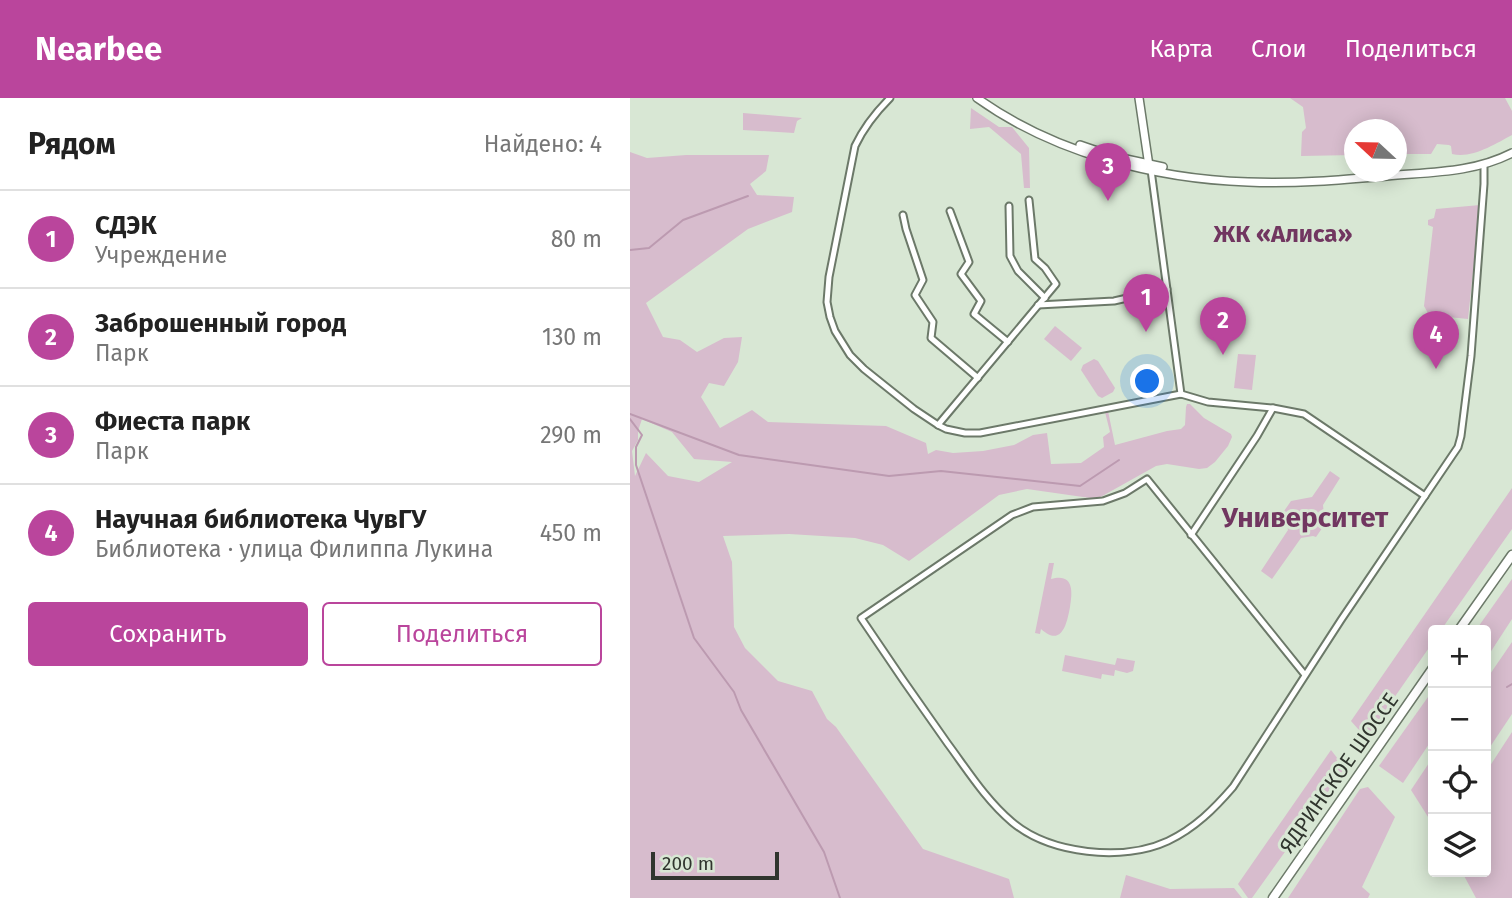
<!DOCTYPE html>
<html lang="ru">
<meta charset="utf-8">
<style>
:root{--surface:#fff;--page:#f6f6f6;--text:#222;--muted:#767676;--line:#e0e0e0;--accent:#ba459c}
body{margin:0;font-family:"Fira Sans",sans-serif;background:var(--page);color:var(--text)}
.controls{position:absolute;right:21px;bottom:21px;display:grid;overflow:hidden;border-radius:7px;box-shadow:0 4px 18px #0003}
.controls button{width:63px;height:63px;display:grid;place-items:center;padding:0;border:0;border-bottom:2px solid var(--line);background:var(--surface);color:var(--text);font:35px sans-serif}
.compass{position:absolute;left:714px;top:21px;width:63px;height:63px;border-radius:50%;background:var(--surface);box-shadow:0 4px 18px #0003;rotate:292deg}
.scale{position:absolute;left:21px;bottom:18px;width:128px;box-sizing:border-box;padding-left:7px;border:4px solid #30352e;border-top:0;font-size:19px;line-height:24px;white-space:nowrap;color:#30352e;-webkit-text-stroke:5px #d8e7d4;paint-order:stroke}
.you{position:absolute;left:518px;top:284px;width:24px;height:24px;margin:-18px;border:5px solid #fff;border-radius:50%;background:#1a73e8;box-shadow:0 0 0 10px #1a73e833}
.badge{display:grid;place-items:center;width:46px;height:46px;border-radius:50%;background:var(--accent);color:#fff;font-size:23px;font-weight:700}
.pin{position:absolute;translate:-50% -58px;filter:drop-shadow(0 2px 4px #0008)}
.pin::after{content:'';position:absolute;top:37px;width:24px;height:21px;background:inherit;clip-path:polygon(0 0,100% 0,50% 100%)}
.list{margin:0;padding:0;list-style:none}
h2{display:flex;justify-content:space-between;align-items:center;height:91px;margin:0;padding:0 28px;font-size:30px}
h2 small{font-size:23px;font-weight:400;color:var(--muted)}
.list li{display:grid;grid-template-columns:46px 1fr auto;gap:21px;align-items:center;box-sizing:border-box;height:98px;padding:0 28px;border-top:2px solid var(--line)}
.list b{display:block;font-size:26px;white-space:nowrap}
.list p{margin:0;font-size:23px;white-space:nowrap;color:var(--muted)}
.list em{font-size:23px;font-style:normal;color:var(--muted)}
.actions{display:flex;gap:14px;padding:21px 28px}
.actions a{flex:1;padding:16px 0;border:2px solid var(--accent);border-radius:7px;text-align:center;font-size:24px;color:var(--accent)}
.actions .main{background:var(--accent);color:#fff}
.icon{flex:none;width:38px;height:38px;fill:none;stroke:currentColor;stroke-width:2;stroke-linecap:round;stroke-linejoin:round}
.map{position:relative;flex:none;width:882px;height:800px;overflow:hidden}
header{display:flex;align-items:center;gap:42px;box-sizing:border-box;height:98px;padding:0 35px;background:var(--accent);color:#fff}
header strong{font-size:33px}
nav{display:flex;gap:38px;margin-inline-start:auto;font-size:24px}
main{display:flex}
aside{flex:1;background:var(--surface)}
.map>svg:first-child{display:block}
.green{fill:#d7bccd;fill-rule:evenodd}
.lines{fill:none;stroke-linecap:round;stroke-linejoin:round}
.stream{stroke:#bc9ab0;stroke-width:2}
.street-casing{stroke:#6c7969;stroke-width:9}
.secondary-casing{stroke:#6c7969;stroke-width:10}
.primary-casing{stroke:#6c7969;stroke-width:11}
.street{stroke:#fff;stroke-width:5}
.secondary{stroke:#fff;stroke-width:7}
.primary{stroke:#fff;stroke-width:8}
.labels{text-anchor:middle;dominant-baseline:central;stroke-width:6;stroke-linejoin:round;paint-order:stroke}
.street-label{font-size:21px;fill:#30352e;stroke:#d8e7d4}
.quarter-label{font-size:24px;font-weight:bold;fill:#713660;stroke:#d8e7d4}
.district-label{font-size:28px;font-weight:bold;fill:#713660;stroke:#d8e7d4}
</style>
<header>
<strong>Nearbee</strong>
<nav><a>Карта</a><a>Слои</a><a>Поделиться</a></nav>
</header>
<main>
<aside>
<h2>Рядом<small>Найдено: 4</small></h2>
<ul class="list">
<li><span class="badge">1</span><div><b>СДЭК</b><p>Учреждение</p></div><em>80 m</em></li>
<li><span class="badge">2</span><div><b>Заброшенный город</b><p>Парк</p></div><em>130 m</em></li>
<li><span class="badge">3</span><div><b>Фиеста парк</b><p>Парк</p></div><em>290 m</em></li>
<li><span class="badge">4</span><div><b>Научная библиотека ЧувГУ</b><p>Библиотека · улица Филиппа Лукина</p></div><em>450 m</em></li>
</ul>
<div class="actions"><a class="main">Сохранить</a><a>Поделиться</a></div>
</aside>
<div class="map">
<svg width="882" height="800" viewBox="0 0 882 800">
<rect width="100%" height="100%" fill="#d8e7d4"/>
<g class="green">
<path d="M660,0H875L882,13V37C865,46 842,61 822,56L821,48L819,47L807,46L801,56H767L766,32H724V57L671,58L672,34L676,30L673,9Z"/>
<path d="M341,10L369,29H382L399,50L400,90H394L391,56L359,29L340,31Z"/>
<path d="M113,15L172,20L167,23L164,35L113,32Z"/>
<path d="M0,54L17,60L56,57H139L136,73L120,86L127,97L164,99L162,114L118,131L16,205L33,239L50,242L67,254L94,240L112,239L108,264L94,288L79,285L71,299L90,330L122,312L138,324L256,328L296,345L298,356L306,352L323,355L353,353L384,347L403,337L417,335L421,366L451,365L474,349L473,339L480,334L475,314L478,313L485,347L537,333L551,331L555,327L556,309L557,306H560L574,320L601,336L602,339L598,348L585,364L577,370L569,371L537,366L526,368L467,401L397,391L369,397L279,463L253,447L225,440L159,436L93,438L102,464L104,529L115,550L148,583L182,593L197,621L206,629L293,751L379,781L384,800H0ZM12,321L42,334L64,361L102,364L69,384L38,378L16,355L5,378L2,353L8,342V333Z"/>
<path d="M850,107L838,221L799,217L794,208L803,129L798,127V122L804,120L806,111Z"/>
<path d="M425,228L452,250L441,263L414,241Z"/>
<path d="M608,256L626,257L622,292L604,290Z"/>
<path d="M464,261L468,263L485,290L483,294L472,300L468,298L451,272L453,267Z"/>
<path d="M700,373L710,380L693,407L695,426L686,439L683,438L671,440L642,481L631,473L658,432L655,419L652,416L661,403L682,399Z"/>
<path d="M882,390V431L811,532H803V544L736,640L721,623Z"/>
<path d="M419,465H424L421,481C443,475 443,492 440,509C437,525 432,550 411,531L410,536L405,535Z"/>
<path d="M882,481V521L856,561V532H846Z"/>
<path d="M882,544V616L856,655V582Z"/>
<path d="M435,557L485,567L487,560L505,563L503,573L497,575L485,572L484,578L472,576L471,581L432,573Z"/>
<path d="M803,592V640L773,685L749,668Z"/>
<path d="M882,634V800H846L832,774H856V674Z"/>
<path d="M701,652L715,670L622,800H618L608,786Z"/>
<path d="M803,659V722H800L781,692Z"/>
<path d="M738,689L765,719L732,789L740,796L738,800H658L730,691Z"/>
<path d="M496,777L540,791L604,790L612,800H490Z"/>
</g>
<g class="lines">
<g class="stream">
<path d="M0,152L19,150L53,122L118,98"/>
<path d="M0,316L109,357L259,378L311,373L450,388L489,362"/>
<path d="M0,321L12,337L6,349V367L64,540L104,594L111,612L194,754L210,800"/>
<path d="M877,589L882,586"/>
</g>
<g class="street-casing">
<g id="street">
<path d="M260,0C245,15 234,29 225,48L199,179L197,204L200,219L205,233L220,257L234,271L284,311L308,327L316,331L335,335H350L551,296"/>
<path d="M521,72L551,296"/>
<path d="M379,108L380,158L388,173L415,200"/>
<path d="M320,113L339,164L331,176L351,203L344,216L378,244"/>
<path d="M273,117L276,131L293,182L285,197L303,224L301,240L348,280"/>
<path d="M408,207L484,203L537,191"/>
<path d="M551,296L578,304L643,310L674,316L795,398"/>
<path d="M308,327L426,186L415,170L405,161L399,102"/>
<path d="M561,437L627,338L643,310"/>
<path d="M675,577L517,381L495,395L473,403L403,409L382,417L231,520C259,562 288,604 318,646C338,673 356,702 382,724C420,756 493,764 538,743C565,730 584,711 603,689L711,522L828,349L831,338L841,258L854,86V67"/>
</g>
</g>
<g class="secondary-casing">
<g id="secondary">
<path d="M347,0C424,55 525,81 618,84C665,86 711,82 757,78C800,74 843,75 882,55"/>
<path d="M509,0L519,68"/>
<path d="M450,47L482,58L533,69"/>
</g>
</g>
<g class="primary-casing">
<g id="primary">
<path d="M829,532L882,457"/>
<path d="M643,800L803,570"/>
</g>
</g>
<use href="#street" class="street"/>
<use href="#secondary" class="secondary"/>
<use href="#primary" class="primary"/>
</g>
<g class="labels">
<g class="street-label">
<text transform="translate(709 675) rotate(-55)">ЯДРИНСКОЕ ШОССЕ</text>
</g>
<g class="quarter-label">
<text x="653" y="136">ЖК «Алиса»</text>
</g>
<g class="district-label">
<text x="675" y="419">Университет</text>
</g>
</g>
</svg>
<div class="controls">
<button>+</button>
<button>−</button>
<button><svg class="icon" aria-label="locate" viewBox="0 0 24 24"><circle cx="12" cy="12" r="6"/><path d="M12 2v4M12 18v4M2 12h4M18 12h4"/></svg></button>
<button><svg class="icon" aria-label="layers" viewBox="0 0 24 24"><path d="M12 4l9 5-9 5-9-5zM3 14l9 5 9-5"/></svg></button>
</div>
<svg class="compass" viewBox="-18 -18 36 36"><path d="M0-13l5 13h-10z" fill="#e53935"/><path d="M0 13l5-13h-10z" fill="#767676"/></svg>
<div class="scale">200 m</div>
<div class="you"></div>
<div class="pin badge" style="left:516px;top:234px">1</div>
<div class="pin badge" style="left:593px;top:257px">2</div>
<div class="pin badge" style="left:478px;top:103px">3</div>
<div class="pin badge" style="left:806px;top:271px">4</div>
</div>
</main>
